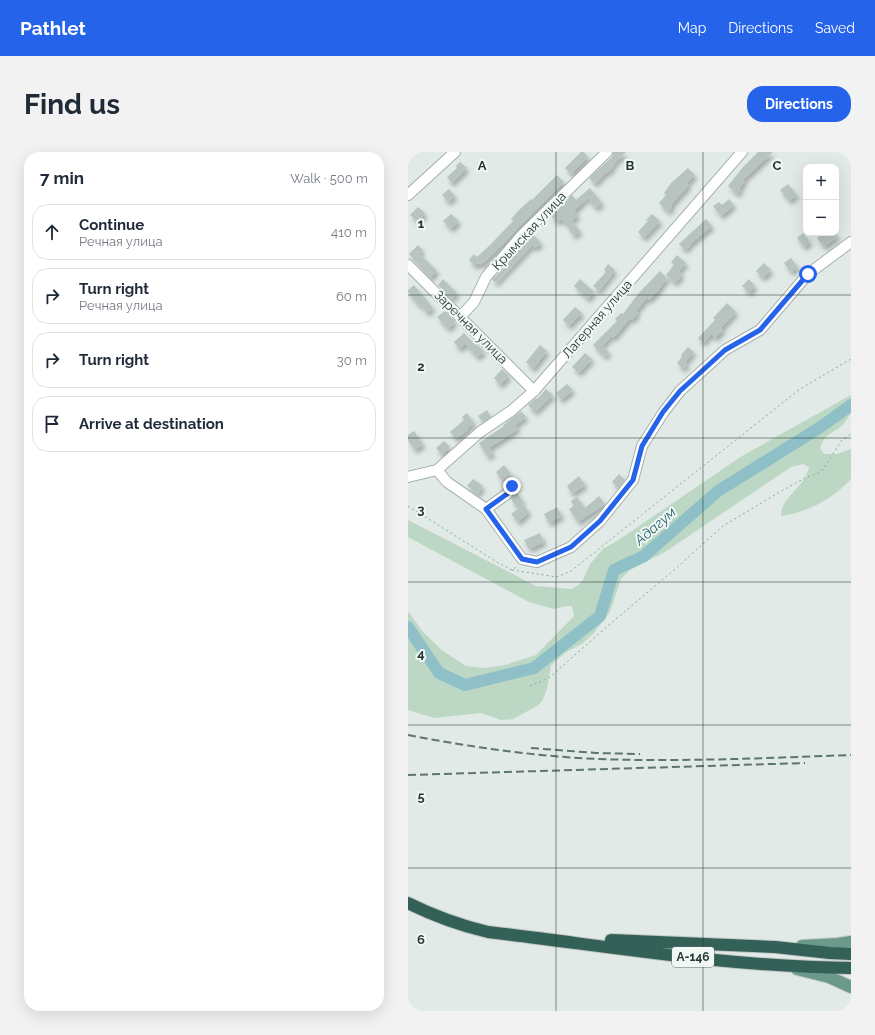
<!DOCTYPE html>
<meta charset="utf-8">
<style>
:root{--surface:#fff;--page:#f2f2f3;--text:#1f2937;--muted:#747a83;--line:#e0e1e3;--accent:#2563eb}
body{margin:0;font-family:Raleway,sans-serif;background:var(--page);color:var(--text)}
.controls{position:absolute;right:12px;top:12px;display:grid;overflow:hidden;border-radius:8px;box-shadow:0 4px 16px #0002}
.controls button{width:36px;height:36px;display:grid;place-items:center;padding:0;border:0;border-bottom:1px solid var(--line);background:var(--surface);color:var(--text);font:20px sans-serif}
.stop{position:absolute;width:12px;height:12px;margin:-9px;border:3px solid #2563eb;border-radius:50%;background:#fff}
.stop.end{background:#2563eb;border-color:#fff;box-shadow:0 1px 4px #0008}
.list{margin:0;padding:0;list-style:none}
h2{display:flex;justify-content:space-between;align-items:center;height:52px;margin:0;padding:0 16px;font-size:17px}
h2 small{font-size:13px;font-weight:400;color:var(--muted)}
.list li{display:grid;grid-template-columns:26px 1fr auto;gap:12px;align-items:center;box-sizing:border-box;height:56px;margin:0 8px 8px;padding:0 8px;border:1px solid var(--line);border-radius:16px}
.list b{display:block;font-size:15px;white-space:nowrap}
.list p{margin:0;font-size:13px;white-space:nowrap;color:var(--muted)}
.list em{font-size:13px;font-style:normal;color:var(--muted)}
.icon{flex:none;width:22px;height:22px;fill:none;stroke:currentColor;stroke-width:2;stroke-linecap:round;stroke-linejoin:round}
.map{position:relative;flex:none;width:443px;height:859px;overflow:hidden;border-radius:16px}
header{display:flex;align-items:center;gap:24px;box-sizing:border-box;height:56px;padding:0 20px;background:var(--accent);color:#fff}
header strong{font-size:19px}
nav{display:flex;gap:22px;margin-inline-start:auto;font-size:14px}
.intro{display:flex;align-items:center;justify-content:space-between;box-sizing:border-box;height:96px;padding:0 24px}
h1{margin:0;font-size:28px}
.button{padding:10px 18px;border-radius:16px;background:var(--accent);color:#fff;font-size:14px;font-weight:700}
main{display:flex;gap:24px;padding:0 24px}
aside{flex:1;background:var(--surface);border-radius:16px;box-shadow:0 4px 16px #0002}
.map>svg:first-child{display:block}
.green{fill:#bcd8c4}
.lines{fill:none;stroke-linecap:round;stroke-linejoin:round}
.river{stroke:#8fc0c8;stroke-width:12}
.building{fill:#b7c4bf;filter:url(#shadow)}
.minor-casing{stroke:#a5b1ac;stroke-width:12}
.major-casing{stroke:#c2c7c6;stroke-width:14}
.highway-casing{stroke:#c2c7c6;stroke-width:14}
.path{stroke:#85a99e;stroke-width:1;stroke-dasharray:2 3;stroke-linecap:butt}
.minor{stroke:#fff;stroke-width:10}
.major{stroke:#6b9a8d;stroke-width:12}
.highway{stroke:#336057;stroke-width:12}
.rail{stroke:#5e746e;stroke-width:2;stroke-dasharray:8 4;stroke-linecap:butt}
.route{stroke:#2563eb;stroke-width:5}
.grid{fill:none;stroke:#243832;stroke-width:1;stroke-opacity:0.55}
.labels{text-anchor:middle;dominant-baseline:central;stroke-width:4;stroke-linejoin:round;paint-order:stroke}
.shield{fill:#f1f7f4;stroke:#62716c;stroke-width:1}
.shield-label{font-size:12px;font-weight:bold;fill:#243832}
.street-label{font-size:13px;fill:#243832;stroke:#f1f7f4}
.water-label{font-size:14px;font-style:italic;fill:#25616c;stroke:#f1f7f4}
.grid-label{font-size:13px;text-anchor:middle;font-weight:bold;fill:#243832;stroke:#f1f7f4;stroke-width:4;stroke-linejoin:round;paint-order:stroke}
</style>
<header>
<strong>Pathlet</strong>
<nav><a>Map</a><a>Directions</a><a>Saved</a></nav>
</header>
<div class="intro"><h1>Find us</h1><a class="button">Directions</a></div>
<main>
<aside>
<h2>7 min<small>Walk · 500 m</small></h2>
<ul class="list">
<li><svg class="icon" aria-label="ahead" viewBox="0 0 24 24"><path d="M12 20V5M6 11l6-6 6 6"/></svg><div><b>Continue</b><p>Речная улица</p></div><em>410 m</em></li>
<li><svg class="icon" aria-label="right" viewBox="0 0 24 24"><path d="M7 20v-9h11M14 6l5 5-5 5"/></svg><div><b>Turn right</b><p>Речная улица</p></div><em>60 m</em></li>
<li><svg class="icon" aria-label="right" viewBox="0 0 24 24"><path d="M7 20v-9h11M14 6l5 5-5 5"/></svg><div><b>Turn right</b></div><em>30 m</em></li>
<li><svg class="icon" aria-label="arrive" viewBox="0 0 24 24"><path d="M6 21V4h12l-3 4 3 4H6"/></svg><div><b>Arrive at destination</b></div></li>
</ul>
</aside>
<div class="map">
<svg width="443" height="859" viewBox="0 0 443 859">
<defs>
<filter id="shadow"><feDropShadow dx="2.5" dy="4" stdDeviation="2" flood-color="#0004"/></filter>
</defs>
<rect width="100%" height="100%" fill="#e1eae6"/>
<path class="green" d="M443,243V261L435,273L419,284L415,289L412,296L416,302H429L443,297V327C425,347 400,360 373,364C372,349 389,339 396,327C399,323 400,319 401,315L395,312L383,315L257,400L222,418L213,427L202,460L185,482L175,491L157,501L143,513L139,537L134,549L129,554L105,567L93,568L73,561L26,566L0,558V459L15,480L35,499L58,514L77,516L97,513L128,503L166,464L164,454H158L146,457L121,450L0,385V368L128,434L164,437L170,433L175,428L182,412L195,397L212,387L334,304Z"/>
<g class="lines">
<path class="river" d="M0,475L31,521L57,533L126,516L192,464L206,418L236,404L310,339L411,276L443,253"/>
</g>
<g class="building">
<path d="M173,0H176L180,5L163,22L157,16Z"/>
<path d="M205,0H218L204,13L206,14L199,21L198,20L187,32L181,26L204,5Z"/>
<path d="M350,0H365L335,28L337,30L331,36L333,38L329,42L320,34L335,15Z"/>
<path d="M52,10L59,16L44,31L39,25L49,16L48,14Z"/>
<path d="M280,16L287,23L279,31L281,33L263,53L264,55L260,60L251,51L258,43L256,41L263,31Z"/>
<path d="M149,23L156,30L111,75L88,99L73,113L70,111L67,114L61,108L66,102L69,105L82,93L105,69L103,67L110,59L123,47L124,48Z"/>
<path d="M380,32L389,43L381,49L372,38Z"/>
<path d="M182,36L194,51L188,56L179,46L166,59L170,63L164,69L172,79L166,84L160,76L161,75L153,67L149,70L143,64L164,43L168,48Z"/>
<path d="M41,37L47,44L40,50L34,43Z"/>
<path d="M321,47L326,53L313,64L305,54L311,50L314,53Z"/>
<path d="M10,55L17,61L10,70L2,63Z"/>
<path d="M43,62L51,69L43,77L35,69Z"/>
<path d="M244,62L252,69L236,86L230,80L240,69L238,68Z"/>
<path d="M298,67L304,74L281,93L282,94L277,98L271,92Z"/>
<path d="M395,81L402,90L396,95L389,86Z"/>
<path d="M416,81H428L430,84L416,95L409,86Z"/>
<path d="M125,82L133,91L127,96L124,93L88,131L84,128Z"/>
<path d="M10,93L15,98L11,101L29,119L22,126L10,113L11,112L1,102Z"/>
<path d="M269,103L278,111L271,119L274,123L267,131L258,123L266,113L263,110Z"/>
<path d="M383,106L390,115L383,120L376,111Z"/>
<path d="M356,111L363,118L355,126L348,119Z"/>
<path d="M200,112L207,118L191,139L185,134L198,120L196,118Z"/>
<path d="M252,119L259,126L249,140L241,148L239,146L228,159L230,161L224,168L222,166L209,182L205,186L203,184L194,194L201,200L197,205L185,193L209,169L207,167L213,161L215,162L230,142Z"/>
<path d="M35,127L49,141L44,147L30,133Z"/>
<path d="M172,127L186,140L180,147L166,134Z"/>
<path d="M341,127L347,134L341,141L334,134Z"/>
<path d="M6,133L25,156L19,161L12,152L10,153L0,140V138Z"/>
<path d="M319,151L328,160L313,176L315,178L307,186L303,182L295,191L290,186L307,168L305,166Z"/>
<path d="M167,155L174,161L161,174L155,168Z"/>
<path d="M37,159L47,170L40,177L29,165Z"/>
<path d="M56,181L65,191L67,190L76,200L69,205L57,192L51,197L46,190Z"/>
<path d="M132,193L139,199L125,217L118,210Z"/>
<path d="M280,195L286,200L277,210L279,212L275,217L269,211L274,205L273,203Z"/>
<path d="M177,201L184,207L171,221L164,215Z"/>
<path d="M94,217L101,224L92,233L86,226Z"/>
<path d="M159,232L165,238L153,248L148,241Z"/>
<path d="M138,237L145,243L127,260L120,253L128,246L129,247Z"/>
<path d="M79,258L83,265L75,270L70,264Z"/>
<path d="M113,259L118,265L107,273L110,277L81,296L85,301L80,305L71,291L96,274L95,273Z"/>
<path d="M59,261L66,271L59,276L60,278L48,287L42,280L56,268L54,265Z"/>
<path d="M6,279L15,292L7,298L0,288V283Z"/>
<path d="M36,289L42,295L34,303L28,296Z"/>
<path d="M96,313L103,322L94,328L88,320Z"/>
<path d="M211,322L217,328L210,336L204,330Z"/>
<path d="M171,324L177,333L164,342L159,334Z"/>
<path d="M65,327L75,334L70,342L59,334Z"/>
<path d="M108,339L115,349L113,350L121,360L110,370L103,362L110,357L103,347Z"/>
<path d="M191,344L197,352L170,370L161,357L166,354L163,349L169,345L177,356Z"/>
<path d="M149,355L154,364L141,371L136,362Z"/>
<path d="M132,381L136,390L121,397L116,388Z"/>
</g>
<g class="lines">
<g class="minor-casing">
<g id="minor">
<path d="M0,43L47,0"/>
<path d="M0,113L126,239"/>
<path d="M53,164L66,150L78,125L114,83L199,0"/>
<path d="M29,318L39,330L78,357L114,407L129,410L163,395L192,369L225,328L234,294L255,261L272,239L317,198L352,178L400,122L443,90"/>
<path d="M0,325L29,318L72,280L103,259L126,239L334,0"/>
<path d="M78,357L99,342L104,334"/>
</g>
</g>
<g class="major-casing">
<g id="major">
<path d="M394,794L430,792L443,790"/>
<path d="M389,817L421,825L443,835"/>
</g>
</g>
<g class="highway-casing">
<g id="highway">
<path d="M0,751C26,764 51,773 80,780C200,794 321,815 443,816"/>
<path d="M203,788L367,795L422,801L443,802"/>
</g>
</g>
<g class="path">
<path d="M0,354L92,412L104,418L110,414"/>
<path d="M104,418L149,425L163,419L392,237L443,207"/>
<path d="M122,534L141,526L202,472L266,418L315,374L370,341L397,326L413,320L434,288L443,282"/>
</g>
<use href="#minor" class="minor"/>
<use href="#major" class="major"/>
<use href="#highway" class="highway"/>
<g class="rail">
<path d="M0,583C62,595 125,604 189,607C274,610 358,606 443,603"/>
<path d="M123,596L188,601L232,602"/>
<path d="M0,623L397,611"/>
</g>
</g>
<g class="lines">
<path class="route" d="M104,334L99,342L78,357L114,407L129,410L163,395L192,369L225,328L234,294L255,260L272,239L317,198L352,178L400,122"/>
</g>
<path class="grid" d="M148,0V859M295,0V859M0,143H443M0,286H443M0,430H443M0,573H443M0,716H443"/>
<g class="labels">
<rect class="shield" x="264" y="795" width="42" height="20" rx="3"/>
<g class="shield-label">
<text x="285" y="805">А-146</text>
</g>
<g class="street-label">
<text transform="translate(121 79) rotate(-47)">Крымская улица</text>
<text transform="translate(189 167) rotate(-49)">Лагерная улица</text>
<text transform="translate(63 175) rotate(45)">Заречная улица</text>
</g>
<g class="water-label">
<text transform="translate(247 374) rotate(-41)">Адагум</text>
</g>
</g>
<g class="grid-label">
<text x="74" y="18">A</text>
<text x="222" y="18">B</text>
<text x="369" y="18">C</text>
<text x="13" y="76">1</text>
<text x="13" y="219">2</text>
<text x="13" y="362">3</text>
<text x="13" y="506">4</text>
<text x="13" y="649">5</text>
<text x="13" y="792">6</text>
</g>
</svg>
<div class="controls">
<button>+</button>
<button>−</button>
</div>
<div class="stop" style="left:400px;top:122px"></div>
<div class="stop end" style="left:104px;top:334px"></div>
</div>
</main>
